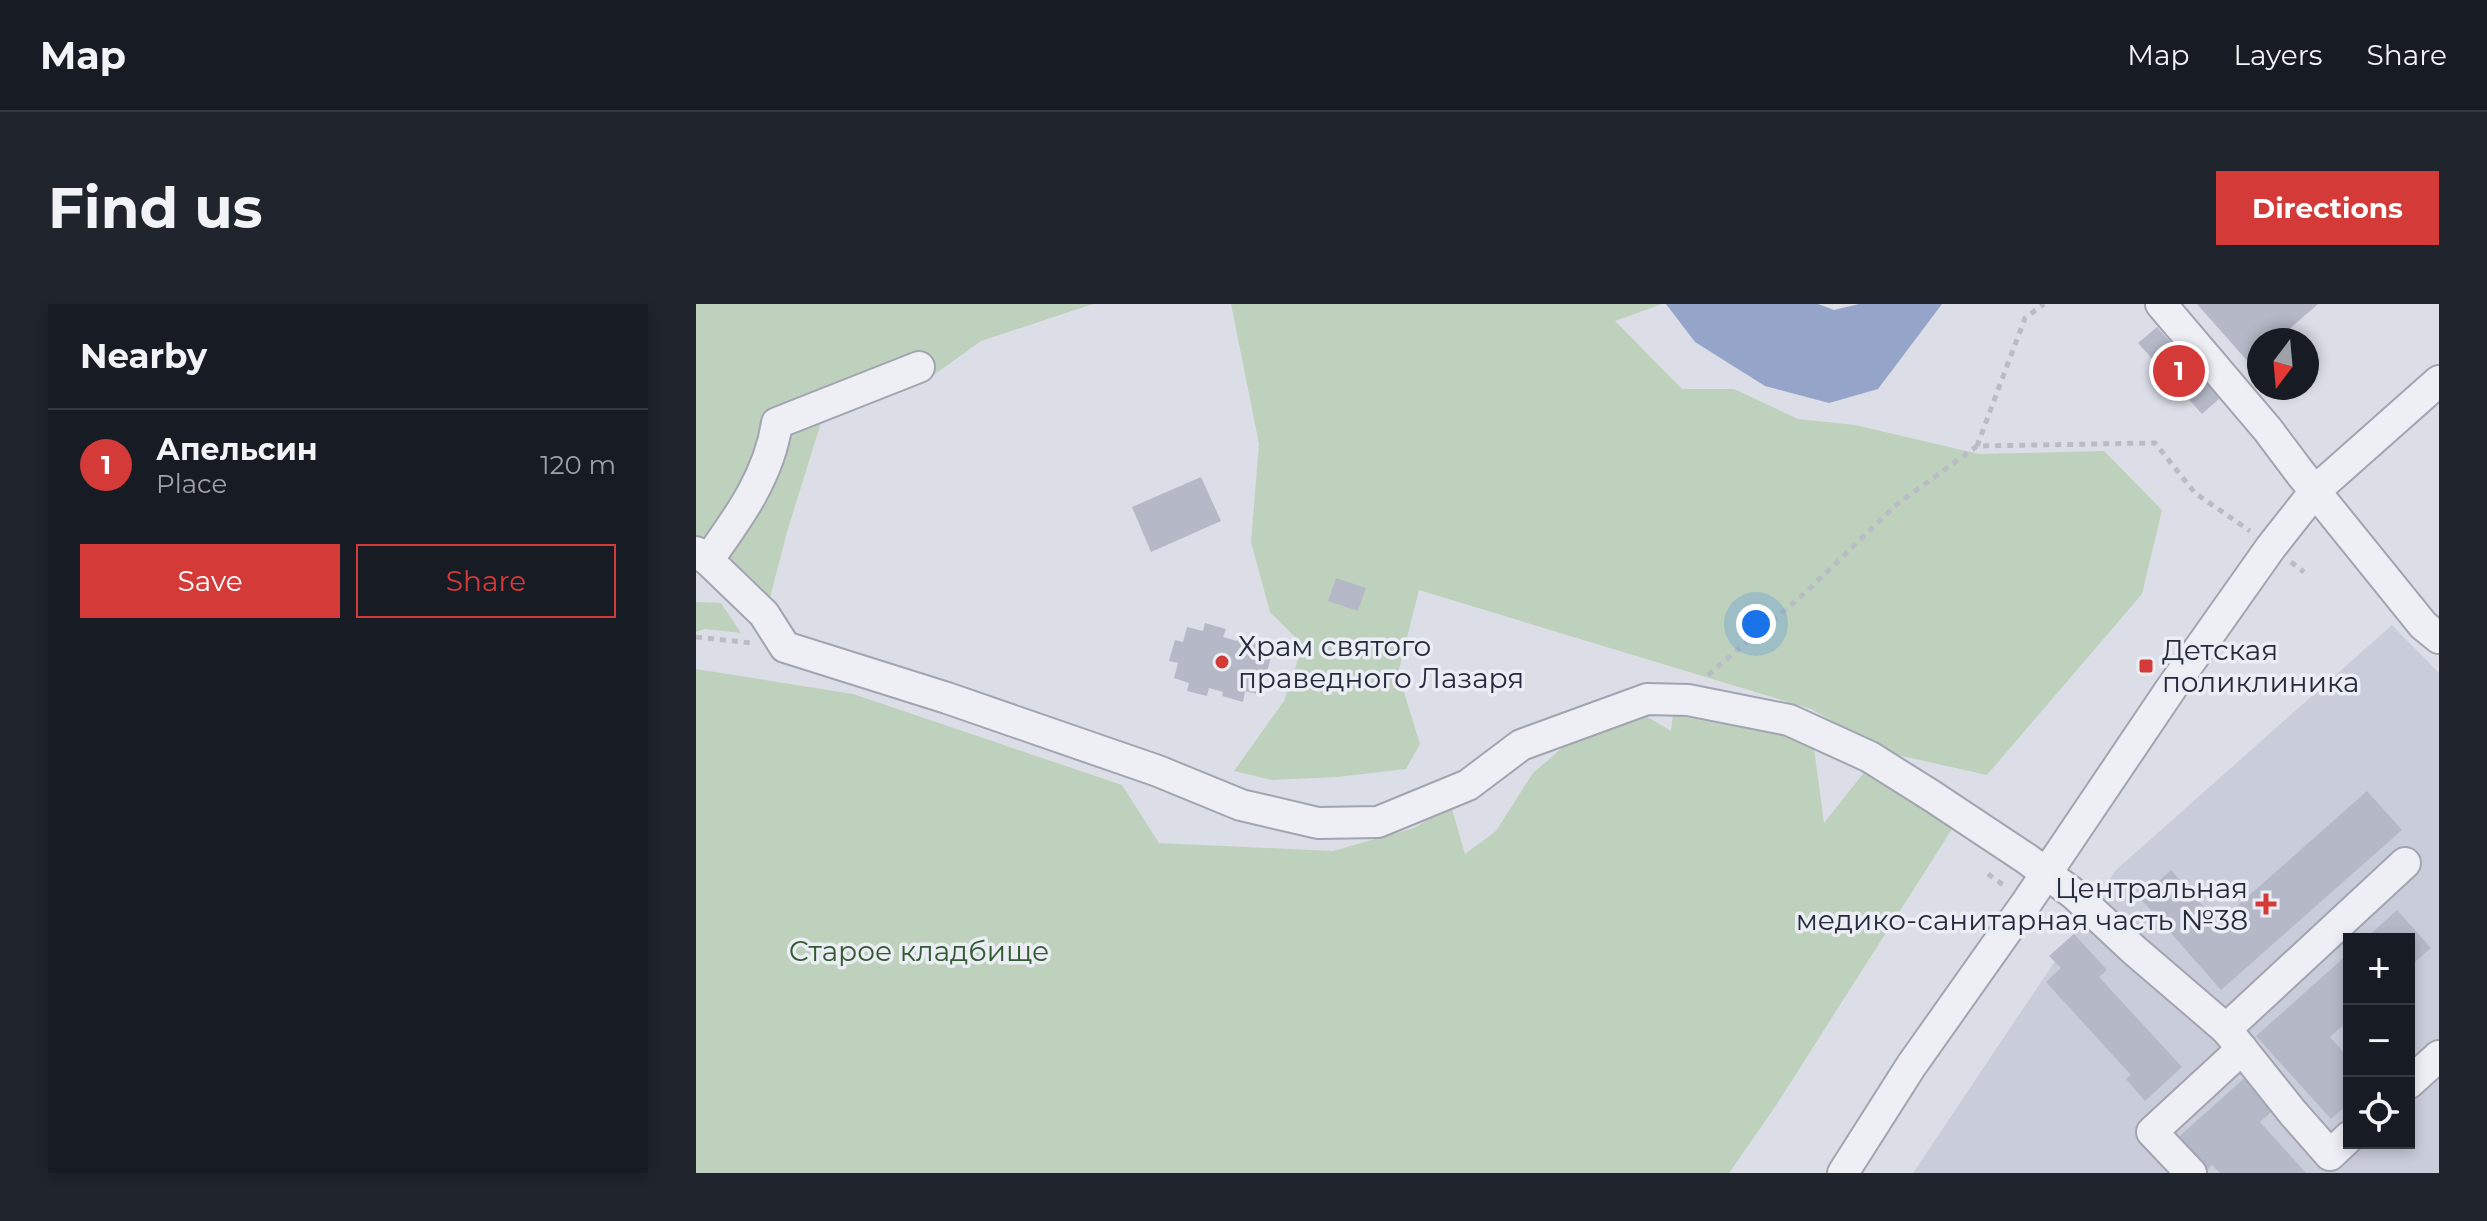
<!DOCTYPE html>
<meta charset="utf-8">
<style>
:root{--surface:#171b24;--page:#20242c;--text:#f1f3f6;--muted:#9ea1a6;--line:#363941;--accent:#d43a38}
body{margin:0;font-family:Montserrat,sans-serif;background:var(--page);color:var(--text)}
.controls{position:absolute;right:24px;bottom:24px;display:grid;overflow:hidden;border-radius:0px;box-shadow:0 4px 12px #0003}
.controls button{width:72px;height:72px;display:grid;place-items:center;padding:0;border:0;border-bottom:2px solid var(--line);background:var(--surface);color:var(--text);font:40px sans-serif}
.compass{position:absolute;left:1551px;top:24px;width:72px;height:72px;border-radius:50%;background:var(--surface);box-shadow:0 4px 12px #0003;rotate:196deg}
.you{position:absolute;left:1060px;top:320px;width:28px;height:28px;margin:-20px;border:6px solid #fff;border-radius:50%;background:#1a73e8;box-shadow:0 0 0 12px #1a73e833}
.badge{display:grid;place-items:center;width:52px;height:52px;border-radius:50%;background:var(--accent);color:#fff;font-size:26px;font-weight:700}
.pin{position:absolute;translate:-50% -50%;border:4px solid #fff;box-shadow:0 2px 8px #0006}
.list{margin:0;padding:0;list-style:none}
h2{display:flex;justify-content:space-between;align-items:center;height:104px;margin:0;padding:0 32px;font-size:34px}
h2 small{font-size:26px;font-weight:400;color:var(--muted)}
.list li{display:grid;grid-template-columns:52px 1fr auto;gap:24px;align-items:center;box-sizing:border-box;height:112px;padding:0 32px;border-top:2px solid var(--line)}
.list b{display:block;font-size:30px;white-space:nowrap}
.list p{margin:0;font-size:26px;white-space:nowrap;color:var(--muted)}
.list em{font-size:26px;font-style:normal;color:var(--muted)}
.actions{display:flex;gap:16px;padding:24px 32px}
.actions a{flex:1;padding:18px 0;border:2px solid var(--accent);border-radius:0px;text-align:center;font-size:28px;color:var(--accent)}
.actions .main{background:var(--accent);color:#fff}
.icon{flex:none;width:44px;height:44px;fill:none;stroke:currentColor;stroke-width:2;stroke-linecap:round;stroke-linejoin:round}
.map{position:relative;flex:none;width:1743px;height:869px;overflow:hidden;border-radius:0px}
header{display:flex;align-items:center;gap:48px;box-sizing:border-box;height:112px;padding:0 40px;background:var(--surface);border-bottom:2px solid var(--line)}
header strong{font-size:38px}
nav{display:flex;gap:44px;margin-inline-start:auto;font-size:28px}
.intro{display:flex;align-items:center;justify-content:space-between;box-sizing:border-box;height:192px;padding:0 48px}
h1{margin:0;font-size:56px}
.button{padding:20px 36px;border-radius:0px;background:var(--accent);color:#fff;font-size:28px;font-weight:700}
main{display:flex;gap:48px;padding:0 48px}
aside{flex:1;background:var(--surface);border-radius:0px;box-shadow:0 4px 12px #0003}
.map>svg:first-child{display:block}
.built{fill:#c9cdd9;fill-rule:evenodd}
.green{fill:#bed1bc}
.water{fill:#94a5c9}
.building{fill:#b5b9c7}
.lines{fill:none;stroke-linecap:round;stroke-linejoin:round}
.minor-casing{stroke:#a1a4b1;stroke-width:34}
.path{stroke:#babcc5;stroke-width:5;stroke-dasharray:6 6;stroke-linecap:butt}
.minor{stroke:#eeeff5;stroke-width:30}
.poi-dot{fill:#d43a38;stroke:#ebedf4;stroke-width:3}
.labels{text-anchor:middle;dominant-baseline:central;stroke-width:7;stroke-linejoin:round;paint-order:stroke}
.poi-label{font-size:28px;fill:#252a3d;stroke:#ebedf4;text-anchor:start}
.park-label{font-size:28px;fill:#335a31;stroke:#ebedf4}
</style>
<header>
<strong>Map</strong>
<nav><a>Map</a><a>Layers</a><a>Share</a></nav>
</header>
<div class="intro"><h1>Find us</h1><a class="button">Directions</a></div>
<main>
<aside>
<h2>Nearby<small></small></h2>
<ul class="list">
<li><span class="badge">1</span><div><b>Апельсин</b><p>Place</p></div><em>120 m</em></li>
</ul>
<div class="actions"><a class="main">Save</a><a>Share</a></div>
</aside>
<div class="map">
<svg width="1743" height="869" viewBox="0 0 1743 869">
<rect width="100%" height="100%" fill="#dbdee7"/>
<path class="built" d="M1696,321L1743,369V869H1217L1420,566ZM1653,635H1713V839H1653Z"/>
<g class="green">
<path d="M0,0H397L285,37L242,68L127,112L91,228L71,305L20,234L0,231Z"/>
<path d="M535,0H966L919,17L986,85H1038L1102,115L1159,121L1283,150L1408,147L1466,206L1446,290L1291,471L1188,448L1115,405L723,286L702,369L724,440L710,465L641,473L576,476L538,467L588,397L607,341L574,308L555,238L563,140Z"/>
<path d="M0,298L25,299L45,329L9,325L0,328Z"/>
<path d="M0,365L157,390L426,481L463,539L637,547L718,524L755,502L769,550L800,527L837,469L880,432L945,409L975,427L977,411L1117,437L1128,519L1170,466L1258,522L1079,803L1033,869H0Z"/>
</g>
<path class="water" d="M970,0H1122L1138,6L1163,0H1246L1182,85L1133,99L1069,82L999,38Z"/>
<g class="building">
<path d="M1501,0H1622L1581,36H1563V52L1554,60Z"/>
<path d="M1461,23L1524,94L1506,110L1442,39Z"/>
<path d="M505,173L525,217L455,248L436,203Z"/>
<path d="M640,274L670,284L662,307L632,297Z"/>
<path d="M509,319L530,325L527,333L541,337L542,333L563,338L560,349L575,353L565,391L549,387L547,398L526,392L527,388L513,384L511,392L491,387L493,379L478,374L482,359L473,357L479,336L487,338L491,323L507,327Z"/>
<path d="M1671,487L1706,526L1525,686L1444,594L1475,566L1522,619Z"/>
<path d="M1701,606L1735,644L1713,663V635H1669Z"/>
<path d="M1378,630L1411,666L1403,673L1486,763L1449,797L1430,775L1435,771L1350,678L1365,664L1353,652Z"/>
<path d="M1653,649V716L1634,733L1653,754V799L1635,815L1560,732Z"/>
<path d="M1553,770L1582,802L1564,818L1610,869H1524L1516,861L1508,869L1478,837Z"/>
</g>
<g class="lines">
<g class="minor-casing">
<g id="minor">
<path d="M1465,0L1572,126L1605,170L1727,321L1743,334"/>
<path d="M0,248L12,256L68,310L89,343L251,394L462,467L545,501L622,519L682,518L772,481L825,441L951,395L992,396L1093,416L1174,453L1236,492L1331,555L1378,590L1438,646L1530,725L1597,809L1634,851L1653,833"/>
<path d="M12,256C43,213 73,172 81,119L223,63"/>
<path d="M1530,725L1709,559"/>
<path d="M1713,779L1743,752"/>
<path d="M1147,869L1215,762L1331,598L1474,386L1575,243L1620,186L1743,77"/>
<path d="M1495,869L1456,828L1546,745"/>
</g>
</g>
<g class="path">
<path d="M1281,142L1329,14L1348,0"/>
<path d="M1595,258L1608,268"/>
<path d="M0,333L56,339"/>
<path d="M1012,371L1109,289L1200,201L1281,142L1459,139L1499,189L1554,227"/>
<path d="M1292,570L1310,583"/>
</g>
<use href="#minor" class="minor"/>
</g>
<g class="poi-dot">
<circle cx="526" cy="358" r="8"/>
<rect x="1442" y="354" width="16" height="16" rx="4"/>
<path d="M1566 588h8v8h8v8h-8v8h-8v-8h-8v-8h8z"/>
</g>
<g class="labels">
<g class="poi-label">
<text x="542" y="342">Храм святого<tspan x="542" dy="32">праведного Лазаря</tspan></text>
<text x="1466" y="346">Детская<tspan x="1466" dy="32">поликлиника</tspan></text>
<text x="1552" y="584" text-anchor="end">Центральная<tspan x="1552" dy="32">медико-санитарная часть №38</tspan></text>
</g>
<g class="park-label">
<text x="223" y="647">Старое кладбище</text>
</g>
</g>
</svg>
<div class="controls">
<button>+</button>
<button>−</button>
<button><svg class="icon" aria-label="locate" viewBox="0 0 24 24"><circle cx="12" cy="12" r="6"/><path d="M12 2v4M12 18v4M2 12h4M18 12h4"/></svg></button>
</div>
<svg class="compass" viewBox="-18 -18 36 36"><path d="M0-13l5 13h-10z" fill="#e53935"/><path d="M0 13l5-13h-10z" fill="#9ea1a6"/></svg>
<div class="you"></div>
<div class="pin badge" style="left:1483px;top:67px">1</div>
</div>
</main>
